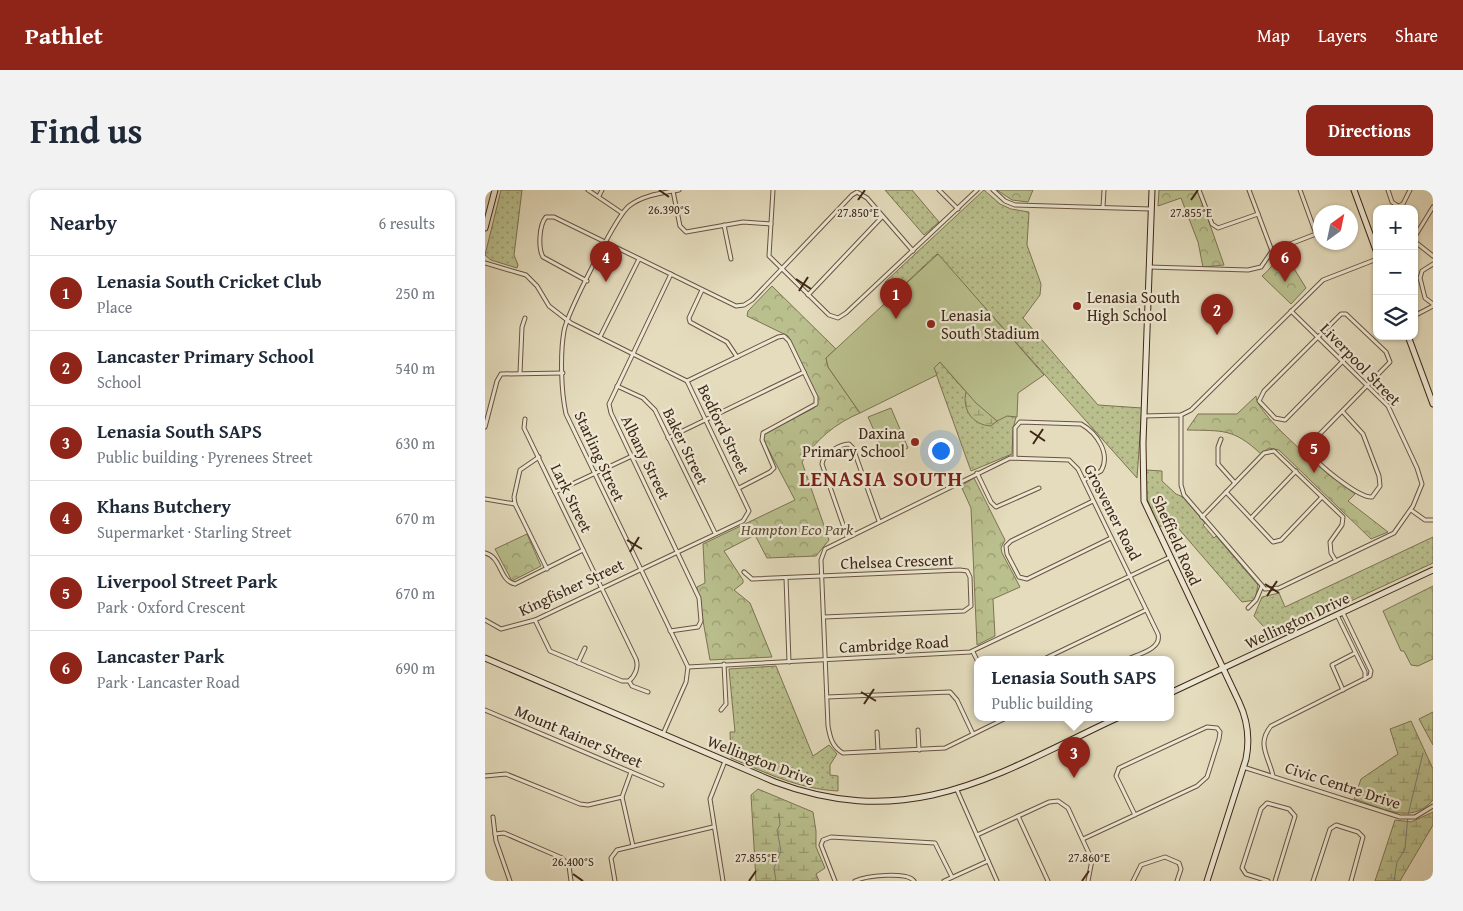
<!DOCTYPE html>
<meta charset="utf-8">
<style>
:root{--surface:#fff;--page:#f2f2f3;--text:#1f2937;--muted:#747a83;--line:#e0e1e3;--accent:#8f2418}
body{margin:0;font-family:"Gentium Book Plus",serif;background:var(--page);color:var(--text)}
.controls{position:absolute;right:15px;top:15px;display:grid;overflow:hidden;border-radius:10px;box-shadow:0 1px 4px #0004}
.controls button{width:45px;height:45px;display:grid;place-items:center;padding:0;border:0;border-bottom:1px solid var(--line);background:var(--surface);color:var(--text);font:25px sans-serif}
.compass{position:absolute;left:828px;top:15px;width:45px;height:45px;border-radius:50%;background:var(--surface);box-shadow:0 1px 4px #0004;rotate:33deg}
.you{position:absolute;left:455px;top:260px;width:18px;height:18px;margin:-12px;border:4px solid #fff;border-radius:50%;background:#1a73e8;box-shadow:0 0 0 8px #1a73e833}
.badge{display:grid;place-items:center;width:32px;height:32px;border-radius:50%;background:var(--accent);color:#fff;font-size:16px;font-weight:700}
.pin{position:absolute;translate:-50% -41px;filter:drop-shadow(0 1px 2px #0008)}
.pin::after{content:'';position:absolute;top:26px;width:18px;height:15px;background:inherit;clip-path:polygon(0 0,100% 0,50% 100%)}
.popup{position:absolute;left:489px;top:466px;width:200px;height:65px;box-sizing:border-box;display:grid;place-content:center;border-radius:10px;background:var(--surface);filter:drop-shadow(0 1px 4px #0005);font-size:16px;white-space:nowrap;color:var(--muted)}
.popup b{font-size:19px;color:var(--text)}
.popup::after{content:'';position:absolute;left:50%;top:100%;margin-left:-10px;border:10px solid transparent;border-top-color:var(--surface)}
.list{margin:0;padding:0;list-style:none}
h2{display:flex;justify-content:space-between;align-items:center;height:65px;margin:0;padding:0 20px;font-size:21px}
h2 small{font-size:16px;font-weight:400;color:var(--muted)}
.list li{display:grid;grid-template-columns:32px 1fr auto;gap:15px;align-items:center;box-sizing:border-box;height:75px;padding:0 20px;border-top:1px solid var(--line)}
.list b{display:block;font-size:19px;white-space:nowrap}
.list p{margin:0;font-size:16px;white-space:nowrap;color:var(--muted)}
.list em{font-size:16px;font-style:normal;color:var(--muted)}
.icon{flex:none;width:28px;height:28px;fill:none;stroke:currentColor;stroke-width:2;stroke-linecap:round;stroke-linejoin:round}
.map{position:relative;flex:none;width:948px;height:691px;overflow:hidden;border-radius:10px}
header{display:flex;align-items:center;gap:30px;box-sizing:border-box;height:70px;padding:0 25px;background:var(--accent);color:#fff}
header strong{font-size:24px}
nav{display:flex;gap:28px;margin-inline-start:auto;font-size:18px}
.intro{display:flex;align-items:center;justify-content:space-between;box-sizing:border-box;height:120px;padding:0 30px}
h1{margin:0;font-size:35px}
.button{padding:12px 22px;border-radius:10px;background:var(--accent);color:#fff;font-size:18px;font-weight:700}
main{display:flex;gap:30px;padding:0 30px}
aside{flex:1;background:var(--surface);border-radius:10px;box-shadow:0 1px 4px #0004}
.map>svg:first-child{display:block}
.grass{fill:url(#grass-dots);stroke:#7c7352}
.wetland{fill:url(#wetland-marsh);stroke:#7c7352}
.park{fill:url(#park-crowns);stroke:#7c7352}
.garden{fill:#b9bf8d;stroke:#7c7352}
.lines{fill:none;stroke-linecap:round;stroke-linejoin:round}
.stream{stroke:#767e7a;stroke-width:1}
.street-casing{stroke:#685440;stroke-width:5}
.secondary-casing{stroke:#3f2716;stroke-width:7}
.street{stroke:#ede8d4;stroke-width:3}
.secondary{stroke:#ede8d4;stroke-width:5}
.ticks{fill:none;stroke:#3f2716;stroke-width:2}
.poi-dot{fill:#8f2418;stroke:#ede8d4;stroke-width:2}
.labels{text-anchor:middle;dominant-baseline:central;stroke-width:4.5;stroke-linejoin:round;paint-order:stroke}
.poi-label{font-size:16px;fill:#3f2716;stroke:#ede8d4;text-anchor:start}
.street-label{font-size:16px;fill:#3f2716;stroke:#ede8d4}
.park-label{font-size:16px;font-style:italic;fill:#5e4d34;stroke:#ede8d4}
.district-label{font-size:21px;font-weight:bold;letter-spacing:1px;fill:#7a1f14;stroke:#ede8d4}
.ticks-label{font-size:12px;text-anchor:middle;fill:#3f2716;stroke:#ede8d4;stroke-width:4.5;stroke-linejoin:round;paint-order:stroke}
</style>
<header>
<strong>Pathlet</strong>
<nav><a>Map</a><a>Layers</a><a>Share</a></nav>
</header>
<div class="intro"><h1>Find us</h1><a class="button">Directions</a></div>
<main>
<aside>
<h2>Nearby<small>6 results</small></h2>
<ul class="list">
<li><span class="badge">1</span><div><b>Lenasia South Cricket Club</b><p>Place</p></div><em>250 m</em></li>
<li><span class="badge">2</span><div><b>Lancaster Primary School</b><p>School</p></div><em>540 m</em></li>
<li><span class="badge">3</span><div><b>Lenasia South SAPS</b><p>Public building · Pyrenees Street</p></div><em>630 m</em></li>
<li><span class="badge">4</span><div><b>Khans Butchery</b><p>Supermarket · Starling Street</p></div><em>670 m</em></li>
<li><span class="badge">5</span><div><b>Liverpool Street Park</b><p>Park · Oxford Crescent</p></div><em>670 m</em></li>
<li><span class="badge">6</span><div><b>Lancaster Park</b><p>Park · Lancaster Road</p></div><em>690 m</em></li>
</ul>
</aside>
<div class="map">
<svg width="948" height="691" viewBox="0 0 948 691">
<defs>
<pattern id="grass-dots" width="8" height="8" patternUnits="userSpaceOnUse" patternTransform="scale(1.25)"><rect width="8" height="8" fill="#b9bf8d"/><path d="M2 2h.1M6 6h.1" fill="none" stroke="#989b72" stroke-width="1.8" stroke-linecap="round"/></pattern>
<pattern id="wetland-marsh" width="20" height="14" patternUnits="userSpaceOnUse" patternTransform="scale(1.25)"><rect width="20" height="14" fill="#b9bf8d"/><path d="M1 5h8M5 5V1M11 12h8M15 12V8" fill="none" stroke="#989b72"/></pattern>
<pattern id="park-crowns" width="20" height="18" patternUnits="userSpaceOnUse" patternTransform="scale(1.25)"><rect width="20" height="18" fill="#b9bf8d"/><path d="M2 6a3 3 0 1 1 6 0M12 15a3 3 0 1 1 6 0" fill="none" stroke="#989b72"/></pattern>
</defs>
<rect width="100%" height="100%" fill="#e4dcbd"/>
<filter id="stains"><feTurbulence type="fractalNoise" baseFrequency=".004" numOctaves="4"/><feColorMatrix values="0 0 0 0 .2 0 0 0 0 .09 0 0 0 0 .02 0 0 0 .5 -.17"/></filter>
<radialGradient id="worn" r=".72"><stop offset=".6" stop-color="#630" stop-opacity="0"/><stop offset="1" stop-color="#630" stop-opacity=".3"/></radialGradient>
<g class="grass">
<path d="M16,0H37L29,65L33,75L32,78L6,70L0,65Z"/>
<path d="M400,0H427L454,32L439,45Z"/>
<path d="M499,0L515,14L526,19L544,22L542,55L556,94L555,105L538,128L613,215L657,218L652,288L452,64L407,106L402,101L400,92Z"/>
<path d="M455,172C478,198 494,223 531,227L528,239L527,264L486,281L449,178Z"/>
<path d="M661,280L677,281V291L691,304L698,307L720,333L718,335L729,348L731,346L773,395L770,410L757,412L687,331L674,337L662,309Z"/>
<path d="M948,347V373L788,447L769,426L777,407L794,403L800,417Z"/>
<path d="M291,476L328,566L344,555L352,564L345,575V585L353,586V601C314,599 281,583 246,568L245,542H250L244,479Z"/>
</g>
<g class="wetland">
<path d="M481,202L512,231L506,236C487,235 477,219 481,202Z"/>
<path d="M948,522V555L934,529Z"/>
<path d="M926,531L948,579V610C926,636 895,617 869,609L876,589L913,564L905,539Z"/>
<path d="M273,599L328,622L331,641V657L340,678L331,684L334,691H271L266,605Z"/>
<path d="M948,622V635L915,691H890L910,630L926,632Z"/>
</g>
<g class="park">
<path d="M512,0H548L543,12L527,10Z"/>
<path d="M674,0H713L739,75L718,77L713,52L696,8L673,16Z"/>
<path d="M800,64L821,98L806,114L777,86C786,79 791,68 800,64Z"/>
<path d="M287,96L351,159L341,168L343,177L375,223C351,233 330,250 317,272L344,350L331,366L282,368L270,345L239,361L258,390V393L249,400L265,413L287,467L225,470L212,397L220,393L218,354L310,310L279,251L278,244L329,218L333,209L303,146L262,126L263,121Z"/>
<path d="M771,206C772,227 850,290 870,304L863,311L903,342L886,349L794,260L784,258L776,264C748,238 738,241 702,240L713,224H752Z"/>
<path d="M489,288L520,350L516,358L517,363L535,397L508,409L510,446L492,455L486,318L476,296Z"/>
<path d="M42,344L56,376L27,391L10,359Z"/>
<path d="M948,396V469L933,476L926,475L919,461H916L898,421Z"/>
</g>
<g class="garden">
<path d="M453,64L559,185L533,203L532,227L522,226L512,231L491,213L455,172L449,178L452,185L375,223L343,177L341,168Z"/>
<path d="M406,218L423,258L401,268L383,227Z"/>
</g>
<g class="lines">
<g class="stream">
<path d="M291,691L289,678L296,661L292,640L295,635L294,624"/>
<path d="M909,691L912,672L920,659L923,625L938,563"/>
</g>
<g class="street-casing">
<g id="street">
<path d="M103,0L137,23"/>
<path d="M288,0L284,66L344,125L353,128L361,123L492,0"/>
<path d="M454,0L473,19"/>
<path d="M508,0L520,11L530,15L666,19"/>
<path d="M714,0L727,34L733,38L773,24"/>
<path d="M903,0L907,12L913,16L918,14L925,0"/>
<path d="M188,1L195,36L201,42L258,32L286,34"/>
<path d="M114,6L117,0"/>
<path d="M618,17L619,0"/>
<path d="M239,35L246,69"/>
<path d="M929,48L948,17"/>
<path d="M929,51L948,66"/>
<path d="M787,61L831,44L815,0"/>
<path d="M0,73L41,85L52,96L64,116L86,133L202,191L264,321L258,331L50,430L16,439L0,430"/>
<path d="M948,74L937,81L935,88L940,108L948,114"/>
<path d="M664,77L763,80L776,77L787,61L764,0"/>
<path d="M102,91L58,67C53,58 54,35 61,27H69L251,116L259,115L267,110L367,5L372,2L382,8L428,61"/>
<path d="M217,100L204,128L205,132L242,152L252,167"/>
<path d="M323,105L397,27"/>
<path d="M929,126L948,116"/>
<path d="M115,147L154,69"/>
<path d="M858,171L800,230L790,228L774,211L779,201L856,124H861L901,162L905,172L828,251L824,261C831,274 874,308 887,307L895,296L894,286L878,244L858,222"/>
<path d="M35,183L37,137L40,128"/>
<path d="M202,191L293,147L299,146L304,151L331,207V214L278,243L277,250L289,278L285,282L254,298"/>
<path d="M132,196L158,208L170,220L230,343"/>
<path d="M696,225V295L699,305L780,399L794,398L909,343L928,316L937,294L932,278L903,216L806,121"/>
<path d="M659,226L696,225L706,220L838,90L892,69"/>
<path d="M40,229L39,238L151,469C154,477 150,486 144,491H137L65,461L50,430"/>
<path d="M0,237L12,191L16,184L78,183"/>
<path d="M183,248L319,182"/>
<path d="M736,249L733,257V274L750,293"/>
<path d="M54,267L35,280L29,307L30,314L62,379"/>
<path d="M530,268V238L535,232L596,234C612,243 626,264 616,281L599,290"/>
<path d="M492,283L506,312L511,317L554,298"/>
<path d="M70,302L147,266"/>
<path d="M741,302L788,352L796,350L837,307"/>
<path d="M0,309L30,314"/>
<path d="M608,311L526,351L521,356L522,364L534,387L542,389L626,348"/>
<path d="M926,320L940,330H948"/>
<path d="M717,327L779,263L789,261L858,327L857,335L845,352L846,363L851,371"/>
<path d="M766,328L811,281"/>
<path d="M362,346L337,274C338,264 355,254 364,254L368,258L394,331"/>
<path d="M0,363C17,367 14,391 30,394L98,360"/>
<path d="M259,382L267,389L475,380L482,381L485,387L486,416L479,421L339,427"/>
<path d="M301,388L304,472"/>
<path d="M763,418L771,410L777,396"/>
<path d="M852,425L880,482V489"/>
<path d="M185,441L213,437L216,431L214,408L126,223L124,214L186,84"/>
<path d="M488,462L493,472"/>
<path d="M559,469L661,420"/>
<path d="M93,473L100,458"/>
<path d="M203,477L485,462L685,367"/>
<path d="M144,491L147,496L163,502"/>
<path d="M858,500L847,475L870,463"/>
<path d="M342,507L465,502L472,510L488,544"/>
<path d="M0,520L177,595"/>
<path d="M236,520L241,514L239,474"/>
<path d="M523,527L460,558L358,563C347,557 345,547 343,536L336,370L340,359L525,268L584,270L593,279L673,444C677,459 654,464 643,469"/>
<path d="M433,540L434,560"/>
<path d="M392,542L393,561"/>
<path d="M178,544L201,492L203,477L81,224C76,201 75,164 79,141C82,124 131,26 144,16C158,5 177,3 194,0"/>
<path d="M758,577L915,627H930L948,616"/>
<path d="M146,582L137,607L148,656"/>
<path d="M0,586L21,584L95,614L103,615L137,607"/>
<path d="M788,586C784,567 771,554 786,536L885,486L886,481L858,423"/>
<path d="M472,600L512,691"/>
<path d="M533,626L563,691"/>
<path d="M8,627L10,644"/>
<path d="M492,645L564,612L573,611L583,618L607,670L603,691"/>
<path d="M598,649L712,596L722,587L734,549L735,542L732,538L722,537L634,578L631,586L650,625"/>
<path d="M25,691L11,651L10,644L19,643L77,668L84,676L86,691"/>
<path d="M130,691L126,668L132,660L228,637"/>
<path d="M238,691L225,609L240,571"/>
<path d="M350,691L336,655L338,650L346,647L450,653L467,687"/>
<path d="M370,691C380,686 422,681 429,691"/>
<path d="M459,691L503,671"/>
<path d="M648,691L656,675L680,667L694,673L696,679L692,691"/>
<path d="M783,691L761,684L757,678L776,619L782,613L804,619L810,626L790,691"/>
<path d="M828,691L845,639L851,635L873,642L878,647L866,691"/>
</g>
</g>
<g class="secondary-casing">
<g id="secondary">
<path d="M667,0L658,253L659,311L754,512C763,531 765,549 761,569L722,691"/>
<path d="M869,0L892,63"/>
<path d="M0,38L10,0"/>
<path d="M923,146L948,214"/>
<path d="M0,468L290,592C427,643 514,583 634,527"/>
<path d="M685,503L948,380"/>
</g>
</g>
<use href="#street" class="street"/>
<use href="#secondary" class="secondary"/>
</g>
<path class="ticks" d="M174,0L184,7M373,10L380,0M706,10L713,0M311,89L326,99M314,101L323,87M545,241L560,251M548,254L558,239M142,350L157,359M145,362L154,347M780,394L794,403M782,406L792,391M376,502L391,511M379,514L389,499M88,684L98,691M264,691L271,681M597,691L604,681"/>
<g class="poi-dot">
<circle cx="592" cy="116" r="5"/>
<circle cx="446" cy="134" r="5"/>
<circle cx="430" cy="252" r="5"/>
</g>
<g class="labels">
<g class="poi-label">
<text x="602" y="107">Lenasia South<tspan x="602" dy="18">High School</tspan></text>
<text x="456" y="125">Lenasia<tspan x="456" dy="18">South Stadium</tspan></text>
<text x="420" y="243" text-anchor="end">Daxina<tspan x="420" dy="18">Primary School</tspan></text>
</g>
<g class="street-label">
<text transform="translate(876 174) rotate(46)">Liverpool Street</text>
<text transform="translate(239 239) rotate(64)">Bedford Street</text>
<text transform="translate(201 256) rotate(64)">Baker Street</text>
<text transform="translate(115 266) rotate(65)">Starling Street</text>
<text transform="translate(161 267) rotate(64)">Albany Street</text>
<text transform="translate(87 308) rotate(64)">Lark Street</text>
<text transform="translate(628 322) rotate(63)">Grosvener Road</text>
<text transform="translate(692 350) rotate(66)">Sheffield Road</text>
<text transform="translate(412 371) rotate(-2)">Chelsea Crescent</text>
<text transform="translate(86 397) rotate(-25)">Kingfisher Street</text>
<text transform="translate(812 430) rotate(-25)">Wellington Drive</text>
<text transform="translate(409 454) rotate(-3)">Cambridge Road</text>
<text transform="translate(94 546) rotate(23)">Mount Rainer Street</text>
<text transform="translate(276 570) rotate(21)">Wellington Drive</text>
<text transform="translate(858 595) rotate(18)">Civic Centre Drive</text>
</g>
<g class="park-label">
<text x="312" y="339">Hampton Eco Park</text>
</g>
<g class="district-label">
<text x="396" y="288">LENASIA SOUTH</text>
</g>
</g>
<g class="ticks-label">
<text x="184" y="24">26.390°S</text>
<text x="373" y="27">27.850°E</text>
<text x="706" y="27">27.855°E</text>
<text x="271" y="672">27.855°E</text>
<text x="604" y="672">27.860°E</text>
<text x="88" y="676">26.400°S</text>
</g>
<rect width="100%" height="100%" filter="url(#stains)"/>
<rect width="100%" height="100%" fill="url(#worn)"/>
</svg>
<div class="controls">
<button>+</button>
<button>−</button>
<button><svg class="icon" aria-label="layers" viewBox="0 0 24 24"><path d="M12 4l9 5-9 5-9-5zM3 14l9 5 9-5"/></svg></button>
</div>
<svg class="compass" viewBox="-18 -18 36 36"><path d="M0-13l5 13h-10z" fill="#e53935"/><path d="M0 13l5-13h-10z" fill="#747a83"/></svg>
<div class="you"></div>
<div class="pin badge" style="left:411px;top:129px">1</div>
<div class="pin badge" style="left:732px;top:145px">2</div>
<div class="pin badge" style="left:589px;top:588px">3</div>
<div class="popup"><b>Lenasia South SAPS</b>Public building</div>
<div class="pin badge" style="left:121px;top:92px">4</div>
<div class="pin badge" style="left:829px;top:283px">5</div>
<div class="pin badge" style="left:800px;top:92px">6</div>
</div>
</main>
